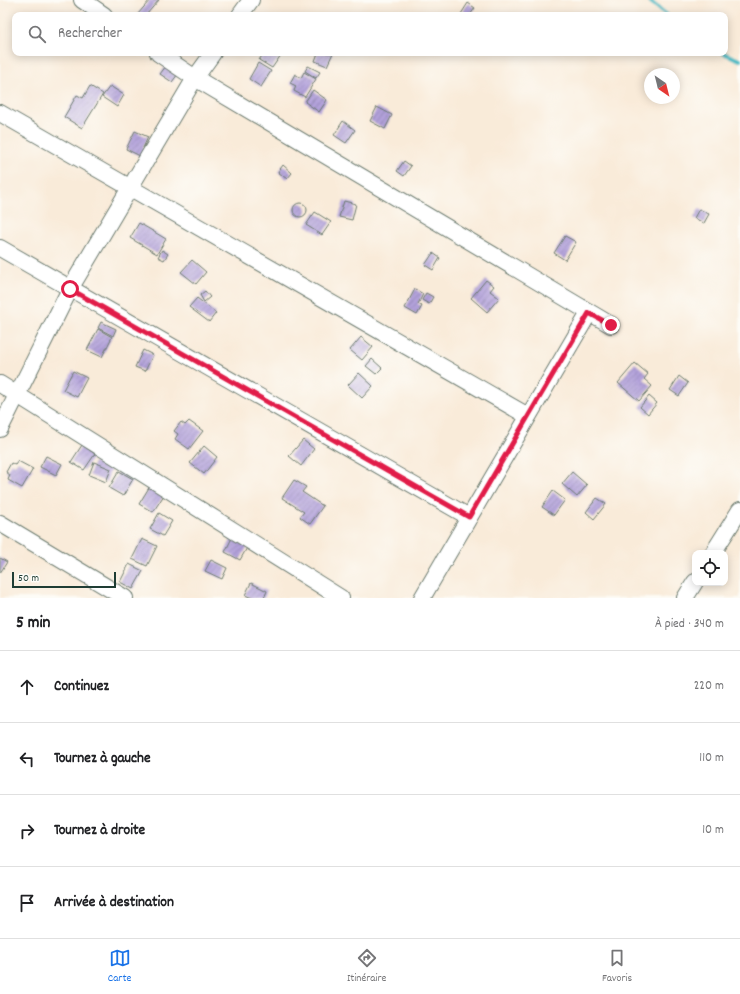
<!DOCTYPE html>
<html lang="fr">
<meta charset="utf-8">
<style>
:root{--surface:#fff;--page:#f6f6f6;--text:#202124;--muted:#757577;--line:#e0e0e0;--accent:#1a73e8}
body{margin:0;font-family:Dekko,sans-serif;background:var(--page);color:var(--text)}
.controls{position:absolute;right:12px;bottom:12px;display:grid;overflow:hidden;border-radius:8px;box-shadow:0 2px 10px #0003}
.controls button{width:36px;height:36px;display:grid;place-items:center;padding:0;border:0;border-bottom:1px solid var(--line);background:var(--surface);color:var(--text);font:20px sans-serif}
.compass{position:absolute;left:644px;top:68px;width:36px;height:36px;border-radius:50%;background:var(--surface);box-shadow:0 2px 10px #0003;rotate:145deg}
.scale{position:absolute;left:12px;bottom:10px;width:104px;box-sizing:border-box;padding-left:4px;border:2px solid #1f3d34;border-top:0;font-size:11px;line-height:14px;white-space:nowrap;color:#1f3d34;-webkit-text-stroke:3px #fdfcf7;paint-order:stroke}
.stop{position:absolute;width:12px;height:12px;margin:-9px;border:3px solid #e11d48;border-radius:50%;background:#fff}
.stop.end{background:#e11d48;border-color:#fff;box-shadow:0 1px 4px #0008}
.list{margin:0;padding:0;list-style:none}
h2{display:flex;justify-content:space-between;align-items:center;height:52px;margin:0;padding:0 16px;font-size:17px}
h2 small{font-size:13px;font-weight:400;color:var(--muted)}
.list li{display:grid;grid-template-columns:26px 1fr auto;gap:12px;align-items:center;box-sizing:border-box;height:72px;padding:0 16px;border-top:1px solid var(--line)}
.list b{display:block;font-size:15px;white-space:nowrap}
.list em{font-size:13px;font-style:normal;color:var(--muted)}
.icon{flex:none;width:22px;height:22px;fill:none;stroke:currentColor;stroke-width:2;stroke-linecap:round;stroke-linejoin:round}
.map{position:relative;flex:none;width:740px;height:598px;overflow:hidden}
.search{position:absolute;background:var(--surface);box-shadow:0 2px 10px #0003;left:12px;right:12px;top:12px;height:44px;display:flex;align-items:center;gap:10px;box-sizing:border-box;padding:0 14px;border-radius:8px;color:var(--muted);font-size:15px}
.sheet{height:340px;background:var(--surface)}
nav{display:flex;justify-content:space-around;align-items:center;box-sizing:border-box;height:56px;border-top:1px solid var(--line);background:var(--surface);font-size:11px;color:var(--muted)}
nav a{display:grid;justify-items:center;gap:2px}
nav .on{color:var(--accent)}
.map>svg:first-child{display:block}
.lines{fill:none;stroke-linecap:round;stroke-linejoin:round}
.stream{stroke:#4dbbc5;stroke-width:4}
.building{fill:url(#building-hatch)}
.minor-casing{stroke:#6b7a6e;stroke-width:18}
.minor{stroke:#fff;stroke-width:16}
.route{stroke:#e11d48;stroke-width:5}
</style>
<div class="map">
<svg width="740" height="598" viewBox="0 0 740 598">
<defs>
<pattern id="building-hatch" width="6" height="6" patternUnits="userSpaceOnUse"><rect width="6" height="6" fill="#b2a1da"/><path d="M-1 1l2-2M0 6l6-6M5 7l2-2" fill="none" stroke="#9084b2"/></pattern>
</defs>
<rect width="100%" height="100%" fill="#fdfcf7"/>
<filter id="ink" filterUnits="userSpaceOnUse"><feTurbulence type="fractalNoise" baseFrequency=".025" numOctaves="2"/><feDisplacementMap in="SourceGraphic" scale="8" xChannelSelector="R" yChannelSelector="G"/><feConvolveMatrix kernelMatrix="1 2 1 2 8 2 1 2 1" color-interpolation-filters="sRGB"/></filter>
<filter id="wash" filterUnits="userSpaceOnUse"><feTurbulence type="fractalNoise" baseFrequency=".012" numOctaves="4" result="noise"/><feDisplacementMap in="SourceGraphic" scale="16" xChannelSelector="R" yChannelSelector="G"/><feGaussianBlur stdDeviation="0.9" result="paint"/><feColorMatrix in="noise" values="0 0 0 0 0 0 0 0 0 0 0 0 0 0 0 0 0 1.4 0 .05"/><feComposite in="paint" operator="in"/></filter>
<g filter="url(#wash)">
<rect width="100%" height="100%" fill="#f9ebd9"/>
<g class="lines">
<g class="stream">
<path d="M648,0L667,15"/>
<path d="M723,53L740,60"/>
</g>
</g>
<g id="blocks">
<g class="building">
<path d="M150,0H159L146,15H137Z"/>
<path d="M468,3L475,8L470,15H463L461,14Z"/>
<path d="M264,53H278L281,55L272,68L259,60Z"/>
<path d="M318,53H333L327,66L315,61Z"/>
<path d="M258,63L271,71L261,87L249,79Z"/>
<path d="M166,66L178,74L172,82L160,74Z"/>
<path d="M308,66L320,72L316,78L305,71Z"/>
<path d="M304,72L316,79L305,97L294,91L296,86L290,83L295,74L301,78Z"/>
<path d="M90,86L103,94L82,128L64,117L77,95L83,98Z"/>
<path d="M110,86L124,95L117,107L102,97Z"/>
<path d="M313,90L327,100L319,112L305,102Z"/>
<path d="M377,107L392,115L385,129L370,121Z"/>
<path d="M343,121L355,130L346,143L334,135Z"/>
<path d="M135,131L148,137L143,148L148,150L144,158L126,149Z"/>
<path d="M404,161L411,166L404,176L397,171Z"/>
<path d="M283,165L292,173L287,179L278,172Z"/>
<path d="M344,201L356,204L352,220L339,217Z"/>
<circle cx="300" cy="210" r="7"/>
<path d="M699,209L709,214L704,223L694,218Z"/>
<path d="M315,212L331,222L322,235L306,225Z"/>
<path d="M139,223L166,239L157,254L130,238Z"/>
<path d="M565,236L576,242L565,260L554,253Z"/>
<path d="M162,250L168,254L164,260L158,257Z"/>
<path d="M433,253L440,258L433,270L425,265Z"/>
<path d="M192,260L206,272L196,284L181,272Z"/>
<path d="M486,280L494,286L490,291L499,298L487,312L471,298Z"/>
<path d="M415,289L423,294L418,304L422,306L417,315L405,308Z"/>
<path d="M205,291L210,297L204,302L200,295Z"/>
<path d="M426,293L433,297L429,304L422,300Z"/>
<path d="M197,298L216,313L209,322L189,307Z"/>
<path d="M101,322L116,329L113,336L98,328Z"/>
<path d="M98,329L112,337L102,357L87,350Z"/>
<path d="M361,337L373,347L362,360L350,350Z"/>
<path d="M143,350L153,355L145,371L135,367Z"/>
<path d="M372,359L382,368L376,374L366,366Z"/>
<path d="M635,363L648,374L644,379L652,386L639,401L618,383Z"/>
<path d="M73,371L87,378L77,397L63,390Z"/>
<path d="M359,373L373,386L362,398L348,385Z"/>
<path d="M679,376L688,383L679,396L670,390Z"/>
<path d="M649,396L657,403L648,414L640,407Z"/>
<path d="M189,421L203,431L189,449L175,439L178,434L174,431L181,422L185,425Z"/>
<path d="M303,440L314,449L301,466L289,456Z"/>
<path d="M82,445L95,454L84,470L71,462Z"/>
<path d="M204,446L217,457L204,474L190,463Z"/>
<path d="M46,456L62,464L56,475L40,467Z"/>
<path d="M18,461L33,469L22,488L8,480L10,475L6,472L11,463L15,465Z"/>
<path d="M94,462L111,469L106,482L89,475Z"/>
<path d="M119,471L133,479L123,496L109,488Z"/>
<path d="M572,472L587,485L577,497L562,484Z"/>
<path d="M294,480L306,487L302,492L323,506L310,524L300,517L304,512L282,498Z"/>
<path d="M150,486L164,495L153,512L139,504Z"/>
<path d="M553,491L565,500L554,515L542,507Z"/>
<path d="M597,498L606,504L594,519L586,512Z"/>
<path d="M159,513L172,521L163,536L150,529Z"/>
<path d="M232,538L248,546L240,560L225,552Z"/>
<path d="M142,539L157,546L147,566L132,559Z"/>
<path d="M0,558L7,562L0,573Z"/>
<path d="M211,560L227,568L222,579L205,571Z"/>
<path d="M129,564L143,571L133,589L120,582Z"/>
<path d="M251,583L267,591L264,598H252L245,595Z"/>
</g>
</g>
</g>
<g filter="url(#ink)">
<use href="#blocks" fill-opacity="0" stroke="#6b7a6e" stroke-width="1"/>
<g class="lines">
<g class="minor-casing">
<g id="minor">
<path d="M82,0L104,15"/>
<path d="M240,15L251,0"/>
<path d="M158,53L195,78L611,325"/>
<path d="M0,113L528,416"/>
<path d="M0,248L469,517"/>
<path d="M0,384L341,598"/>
<path d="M0,429L70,289L195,78L213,53"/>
<path d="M0,523L125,598"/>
<path d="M713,553L740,510"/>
<path d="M422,598L589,313"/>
<path d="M685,598L695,582"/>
</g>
</g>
<use href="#minor" class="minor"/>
</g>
</g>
<g class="lines" filter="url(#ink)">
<path class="route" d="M70,289L469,517L589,313L611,325"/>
</g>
</svg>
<div class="controls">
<button><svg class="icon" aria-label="locate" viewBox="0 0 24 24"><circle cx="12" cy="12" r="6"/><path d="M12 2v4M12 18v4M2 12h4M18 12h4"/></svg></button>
</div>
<svg class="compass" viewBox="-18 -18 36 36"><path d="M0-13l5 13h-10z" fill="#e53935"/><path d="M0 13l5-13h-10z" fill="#757577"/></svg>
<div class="scale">50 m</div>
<div class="stop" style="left:70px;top:289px"></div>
<div class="stop end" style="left:611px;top:325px"></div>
<div class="search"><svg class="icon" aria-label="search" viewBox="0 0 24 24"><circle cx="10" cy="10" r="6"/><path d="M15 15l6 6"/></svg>Rechercher</div>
</div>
<section class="sheet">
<h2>5 min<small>À pied · 340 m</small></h2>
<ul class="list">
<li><svg class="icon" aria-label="ahead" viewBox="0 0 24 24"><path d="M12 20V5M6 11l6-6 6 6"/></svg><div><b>Continuez</b></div><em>220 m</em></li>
<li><svg class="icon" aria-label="left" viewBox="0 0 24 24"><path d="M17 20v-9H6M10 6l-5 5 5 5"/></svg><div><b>Tournez à gauche</b></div><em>110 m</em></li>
<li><svg class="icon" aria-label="right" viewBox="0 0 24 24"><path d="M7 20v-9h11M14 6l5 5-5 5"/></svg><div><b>Tournez à droite</b></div><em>10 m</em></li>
<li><svg class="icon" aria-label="arrive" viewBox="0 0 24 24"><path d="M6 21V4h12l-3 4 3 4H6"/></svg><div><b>Arrivée à destination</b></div></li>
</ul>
</section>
<nav>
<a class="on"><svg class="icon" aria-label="map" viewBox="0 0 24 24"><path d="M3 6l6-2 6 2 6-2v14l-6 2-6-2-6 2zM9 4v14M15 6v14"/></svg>Carte</a>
<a><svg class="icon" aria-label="directions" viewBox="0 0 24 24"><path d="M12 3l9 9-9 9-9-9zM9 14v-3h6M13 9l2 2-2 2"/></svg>Itinéraire</a>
<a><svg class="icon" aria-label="saved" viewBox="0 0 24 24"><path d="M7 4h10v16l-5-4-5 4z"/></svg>Favoris</a>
</nav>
